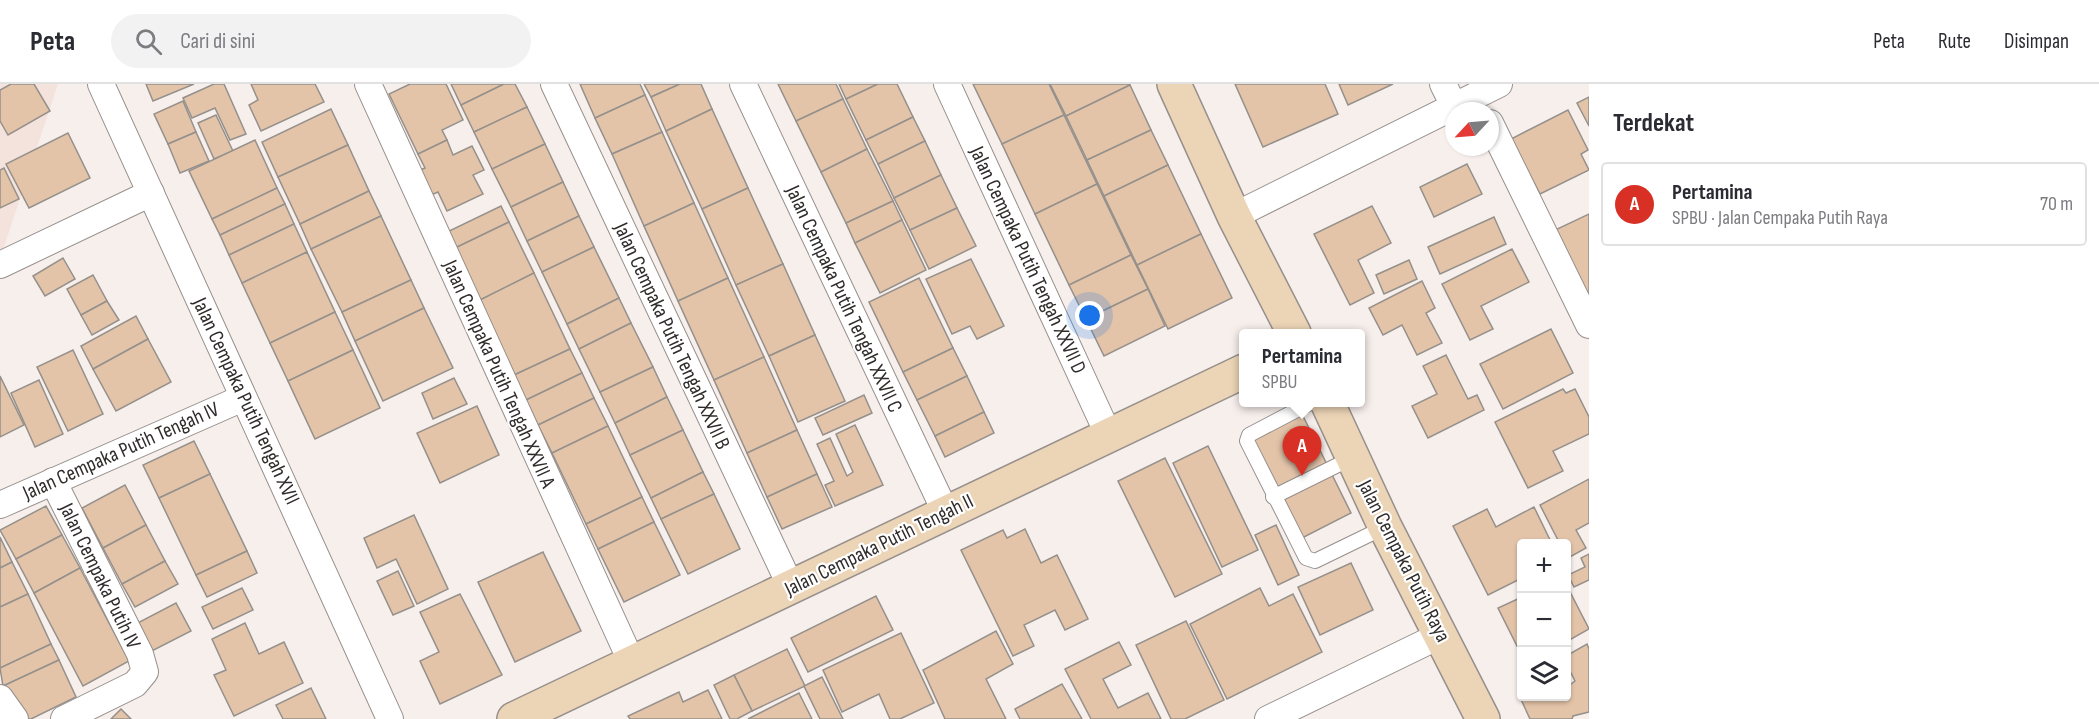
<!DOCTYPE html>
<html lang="id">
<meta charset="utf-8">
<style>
:root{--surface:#fff;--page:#f2f2f3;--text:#2b2b33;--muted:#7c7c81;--line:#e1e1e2;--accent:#d93025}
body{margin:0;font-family:"Sofia Sans Condensed",sans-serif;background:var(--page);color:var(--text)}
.controls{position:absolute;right:18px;bottom:18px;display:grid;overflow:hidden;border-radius:6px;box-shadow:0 2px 4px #0004}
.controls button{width:54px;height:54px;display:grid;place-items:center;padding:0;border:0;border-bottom:2px solid var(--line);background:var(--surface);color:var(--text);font:30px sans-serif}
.compass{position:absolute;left:1445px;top:18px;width:54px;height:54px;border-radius:50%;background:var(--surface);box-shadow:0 2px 4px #0004;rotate:244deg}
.you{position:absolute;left:1090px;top:232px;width:21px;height:21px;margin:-15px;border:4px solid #fff;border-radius:50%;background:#1a73e8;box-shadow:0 0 0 9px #1a73e833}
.badge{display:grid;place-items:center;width:39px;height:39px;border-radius:50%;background:var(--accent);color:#fff;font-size:20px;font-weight:700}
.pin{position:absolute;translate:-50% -50px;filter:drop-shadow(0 2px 3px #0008)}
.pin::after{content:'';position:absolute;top:32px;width:21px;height:18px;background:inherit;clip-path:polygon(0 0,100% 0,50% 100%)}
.popup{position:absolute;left:1239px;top:245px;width:126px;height:78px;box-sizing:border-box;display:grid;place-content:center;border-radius:6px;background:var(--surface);filter:drop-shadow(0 2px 4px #0005);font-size:20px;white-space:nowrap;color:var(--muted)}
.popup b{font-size:22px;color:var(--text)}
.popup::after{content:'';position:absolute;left:50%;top:100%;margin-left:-12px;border:12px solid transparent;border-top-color:var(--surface)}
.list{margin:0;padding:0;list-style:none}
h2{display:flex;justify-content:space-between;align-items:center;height:78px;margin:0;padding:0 24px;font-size:26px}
h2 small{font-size:20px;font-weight:400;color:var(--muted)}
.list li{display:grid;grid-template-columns:39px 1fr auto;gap:18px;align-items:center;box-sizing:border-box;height:84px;margin:0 12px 12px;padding:0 12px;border:2px solid var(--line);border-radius:6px}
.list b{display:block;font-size:22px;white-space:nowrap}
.list p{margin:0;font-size:20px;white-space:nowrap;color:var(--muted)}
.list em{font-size:20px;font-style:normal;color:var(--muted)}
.icon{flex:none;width:33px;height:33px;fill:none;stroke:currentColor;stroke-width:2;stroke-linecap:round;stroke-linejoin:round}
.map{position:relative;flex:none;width:1589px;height:635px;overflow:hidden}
header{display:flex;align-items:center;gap:36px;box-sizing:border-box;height:84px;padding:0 30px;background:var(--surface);border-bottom:2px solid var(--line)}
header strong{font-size:28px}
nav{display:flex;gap:33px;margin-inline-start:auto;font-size:21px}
.search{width:420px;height:54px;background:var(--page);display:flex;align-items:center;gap:15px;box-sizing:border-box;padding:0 21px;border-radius:33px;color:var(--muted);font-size:22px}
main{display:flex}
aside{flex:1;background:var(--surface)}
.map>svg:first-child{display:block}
.built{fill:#f4e3dd}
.building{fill:#e3c4a9;stroke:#95908b;stroke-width:1.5}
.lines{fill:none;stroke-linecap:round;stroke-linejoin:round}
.lane-casing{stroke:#968f8c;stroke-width:16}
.street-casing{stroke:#968f8c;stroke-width:28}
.secondary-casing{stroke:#968f8c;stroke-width:36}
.lane{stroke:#fff;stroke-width:14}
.street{stroke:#fff;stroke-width:26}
.secondary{stroke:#ecd4b6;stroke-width:33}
.labels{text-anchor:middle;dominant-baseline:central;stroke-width:4.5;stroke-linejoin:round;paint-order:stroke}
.street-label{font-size:21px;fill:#2f2c2b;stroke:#fff}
</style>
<header>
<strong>Peta</strong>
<div class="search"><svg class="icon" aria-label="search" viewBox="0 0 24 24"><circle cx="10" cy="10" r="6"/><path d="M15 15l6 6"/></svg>Cari di sini</div>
<nav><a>Peta</a><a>Rute</a><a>Disimpan</a></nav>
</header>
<main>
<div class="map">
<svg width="1589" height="635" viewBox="0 0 1589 635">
<rect width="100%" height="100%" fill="#f7efec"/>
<path class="built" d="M0,0H58L0,175Z"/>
<g class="building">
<path d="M11,0H34L50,27L8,51L0,37V6Z"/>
<path d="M146,0H194L153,17Z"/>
<path d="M214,0H224L246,50L230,56L215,24L192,34L183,14Z"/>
<path d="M251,0H315L324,18L261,47L249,21L258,16Z"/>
<path d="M410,0H446L463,36L442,46L447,56L418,70L389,10Z"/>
<path d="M451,0H504L461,21Z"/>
<path d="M504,0H515L527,23L474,48L461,21Z"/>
<path d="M580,0H640L645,11L595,34Z"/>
<path d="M644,0H680L651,13Z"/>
<path d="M680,0H701L712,25L666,47L651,13Z"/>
<path d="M778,0H836L843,15L796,37Z"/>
<path d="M839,0H878L846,15Z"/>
<path d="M878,0H897L913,33L866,56L846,15Z"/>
<path d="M973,0H1049L1064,31L1002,60Z"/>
<path d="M1050,0H1129L1130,1L1066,32Z"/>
<path d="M1235,0H1325L1338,30L1263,63Z"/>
<path d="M1339,0H1393L1348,21Z"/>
<path d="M1130,1L1151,46L1087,76L1066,32Z"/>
<path d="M645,11L662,48L612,70L595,34Z"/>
<path d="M1589,13V42L1577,19Z"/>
<path d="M843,15L867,65L821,88L796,37Z"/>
<path d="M183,17L196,48L168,60L154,30Z"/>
<path d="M527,23L545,60L492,85L474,48Z"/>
<path d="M331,25L348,61L278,93L262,58Z"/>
<path d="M712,25L748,104L702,125L666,47Z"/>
<path d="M1568,26L1588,66L1581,70L1589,86L1540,110L1511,55Z"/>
<path d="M216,31L233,67L214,75L198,39Z"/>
<path d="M1064,31L1097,100L1035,130L1002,60Z"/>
<path d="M913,33L925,57L878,80L866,56Z"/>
<path d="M1151,46L1168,81L1104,112L1087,76Z"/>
<path d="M196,48L209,77L180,89L168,60Z"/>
<path d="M662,48L694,119L644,142L612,70Z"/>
<path d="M68,49L90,94L29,124L6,80Z"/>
<path d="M255,56L277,104L212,135L189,87Z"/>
<path d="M447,56L453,71L472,62L484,86L473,91L483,110L447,127L438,108L431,111L420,86L425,84L418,70Z"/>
<path d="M925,57L941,91L894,114L878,80Z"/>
<path d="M545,60L563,98L511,123L492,85Z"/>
<path d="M348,61L369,107L300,140L278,93Z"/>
<path d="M867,65L893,117L846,139L821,88Z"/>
<path d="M1467,80L1482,110L1434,133L1420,103Z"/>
<path d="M1168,81L1201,150L1137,181L1104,112Z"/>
<path d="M4,84L19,115L0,124V86Z"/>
<path d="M941,91L957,124L910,146L894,114Z"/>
<path d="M563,98L579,132L527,157L511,123Z"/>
<path d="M1097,100L1131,171L1069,201L1035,130Z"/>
<path d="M277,104L285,120L220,151L212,135Z"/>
<path d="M748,104L783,180L736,201L702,125Z"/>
<path d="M369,107L381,132L311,165L300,140Z"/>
<path d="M893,117L902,136L855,159L846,139Z"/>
<path d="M694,119L728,194L678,217L644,142Z"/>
<path d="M285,120L294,140L229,171L220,151Z"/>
<path d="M501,122L509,138L453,165L445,149Z"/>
<path d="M1372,122L1391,159L1358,176L1374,209L1350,221L1314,150Z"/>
<path d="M957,124L976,162L929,185L910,146Z"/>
<path d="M1589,130V210L1583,212L1553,147Z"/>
<path d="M381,132L411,196L342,228L311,165Z"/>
<path d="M579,132L594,163L542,188L527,157Z"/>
<path d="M1494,133L1506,160L1440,190L1428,163Z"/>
<path d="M902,136L926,186L880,209L855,159Z"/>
<path d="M509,138L534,189L478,217L453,165Z"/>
<path d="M294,140L307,168L242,199L229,171Z"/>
<path d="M1201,150L1232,214L1168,245L1137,181Z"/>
<path d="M594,163L619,214L567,240L542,188Z"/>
<path d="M1512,165L1529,198L1481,222L1493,245L1470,256L1442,200Z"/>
<path d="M307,168L335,228L270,259L242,199Z"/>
<path d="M1131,171L1148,205L1086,235L1069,201Z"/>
<path d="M63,174L75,195L45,212L33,192Z"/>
<path d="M971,175L1004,242L977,255L970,242L952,250L926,195Z"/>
<path d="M1409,176L1417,195L1384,210L1376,191Z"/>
<path d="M783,180L815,251L769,272L736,201Z"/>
<path d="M534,189L570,265L514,291L478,217Z"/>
<path d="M93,191L107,217L81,231L67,205Z"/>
<path d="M728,194L764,273L714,296L678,217Z"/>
<path d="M919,194L953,264L903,288L869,218Z"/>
<path d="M411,196L424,224L355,257L342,228Z"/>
<path d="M1422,197L1435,224L1426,229L1442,259L1417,271L1402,241L1383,251L1369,224Z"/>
<path d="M1148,205L1165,242L1104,272L1086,235Z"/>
<path d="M619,214L631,239L579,265L567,240Z"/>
<path d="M107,217L119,236L92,251L81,231Z"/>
<path d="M424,224L453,284L383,317L355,257Z"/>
<path d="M335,228L353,266L288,297L270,259Z"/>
<path d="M136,232L148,255L93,285L81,262Z"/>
<path d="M631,239L653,283L600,308L579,265Z"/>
<path d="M1551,245L1573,289L1503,325L1480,280Z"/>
<path d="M815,251L845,317L798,338L769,272Z"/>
<path d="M148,255L171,298L116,327L93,285Z"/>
<path d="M953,264L967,292L917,316L903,288Z"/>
<path d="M570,265L582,289L526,316L514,291Z"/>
<path d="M73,266L103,330L68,347L37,283Z"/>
<path d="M353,266L380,324L315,355L288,297Z"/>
<path d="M1446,271L1468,315L1477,311L1484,326L1428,354L1412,322L1437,310L1423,282Z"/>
<path d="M764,273L797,346L747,369L714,296Z"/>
<path d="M653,283L667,313L615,339L600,308Z"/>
<path d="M582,289L594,314L538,341L526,316Z"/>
<path d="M0,292L24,341L0,353Z"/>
<path d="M967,292L984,328L935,352L917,316Z"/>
<path d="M454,294L467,320L433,335L422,309Z"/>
<path d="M39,296L63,350L35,363L11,309Z"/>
<path d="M1563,305L1566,309L1575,305L1589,333V350L1553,367L1563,387L1528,404L1495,338Z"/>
<path d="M864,311L872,329L823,351L815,334Z"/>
<path d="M667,313L683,346L630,371L615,339Z"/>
<path d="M594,314L608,342L552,369L538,341Z"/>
<path d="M477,322L499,371L440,399L417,349Z"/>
<path d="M984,328L994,349L945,373L935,352Z"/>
<path d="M1302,330L1351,429L1302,454L1252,354Z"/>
<path d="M855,341L883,401L835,422L825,401L834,397L817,360L830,354L847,392L853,388L836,350Z"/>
<path d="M608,342L642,413L586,440L552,369Z"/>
<path d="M683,346L703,388L651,414L630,371Z"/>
<path d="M797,346L817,390L767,413L747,369Z"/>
<path d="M194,357L210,390L159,414L143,381Z"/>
<path d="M1208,362L1258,466L1222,483L1173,379Z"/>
<path d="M1165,374L1222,490L1175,513L1118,397Z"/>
<path d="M703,388L714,410L661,435L651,414Z"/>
<path d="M210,390L247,467L196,491L159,414Z"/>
<path d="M817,390L832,423L782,445L767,413Z"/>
<path d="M1589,395V439L1576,446L1586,464L1568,474L1566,460H1560L1540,421Z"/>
<path d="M125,401L146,441L103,464L82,424Z"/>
<path d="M714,410L740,465L688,490L661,435Z"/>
<path d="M642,413L654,438L598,465L586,440Z"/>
<path d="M46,422L62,451L16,475L0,446Z"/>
<path d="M1534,423L1552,460H1522V494L1488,511L1453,442L1487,425L1496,443Z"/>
<path d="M414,431L448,505L417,520L396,475L377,484L364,454Z"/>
<path d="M654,438L680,491L624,518L598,465Z"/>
<path d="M146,441L165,477L122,500L103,464Z"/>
<path d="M1276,441L1299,491L1278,501L1255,451Z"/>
<path d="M1025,445L1041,479L1057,471L1088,535L1065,546L1055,526L1024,541L1034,562L1013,572L961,466L1003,446L1007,454Z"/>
<path d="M62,451L80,484L34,509L16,475Z"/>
<path d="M0,453L12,478L0,484Z"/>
<path d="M247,467L257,489L207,513L196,491Z"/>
<path d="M543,468L581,547L515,578L478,498Z"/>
<path d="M1589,470V496L1574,503L1568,491L1585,483L1581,474Z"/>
<path d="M165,477L178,500L135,523L122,500Z"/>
<path d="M12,478L28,510L0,523V484Z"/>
<path d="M1351,479L1373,526L1320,551L1298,503Z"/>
<path d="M80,484L129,577L83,602L34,509Z"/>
<path d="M398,487L414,522L393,531L377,497Z"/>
<path d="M1566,500L1589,545L1566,558Z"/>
<path d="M242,504L253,526L213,545L202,523Z"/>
<path d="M1260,504L1269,522L1293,510L1322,568L1227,615L1190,540Z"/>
<path d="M28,510L51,560L0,584V523Z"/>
<path d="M460,510L502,591L440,620L420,577L439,568L420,528Z"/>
<path d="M876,512L893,546L808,588L791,554Z"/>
<path d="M1522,513V560L1517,562L1498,524Z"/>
<path d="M176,519L191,547L142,572L128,544Z"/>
<path d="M1186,537L1224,616L1185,635H1171L1136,561Z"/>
<path d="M245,539L259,570L284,558L303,599L234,632L214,591L226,586L212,555Z"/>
<path d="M996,547L1013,580L986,595L1006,635H945L923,586Z"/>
<path d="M901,549L934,619L900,635H890L879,610L842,628L823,586Z"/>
<path d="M1119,558L1131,581L1103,595L1118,624L1148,609L1161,635H1091L1065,585Z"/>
<path d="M51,560L59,576L3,602L0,584Z"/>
<path d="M1587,560L1589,565V628L1573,632L1572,635H1530L1518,609L1522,607V612H1566V599L1568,602L1575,597L1566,579V572Z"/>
<path d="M787,565L805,602L752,627L734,591Z"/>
<path d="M59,576L76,613L31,635H19L3,602Z"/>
<path d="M734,591L752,627L737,635H730L714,601Z"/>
<path d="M822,593L843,635H820L804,602Z"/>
<path d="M1062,600L1082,635H1020L1015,625Z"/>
<path d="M311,604L326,635H283L276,621Z"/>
<path d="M708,606L722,635H630L628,632L679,608L683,618Z"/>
<path d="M799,609L812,635H748Z"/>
<path d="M121,625L131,635H111Z"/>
</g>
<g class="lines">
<g class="lane-casing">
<g id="lane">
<path d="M1312,318L1249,351L1247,357L1306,474L1315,477L1385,443"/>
<path d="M1273,413L1352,374"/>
</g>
</g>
<g class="street-casing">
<g id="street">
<path d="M101,0L390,635"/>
<path d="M368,0L632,579"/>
<path d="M554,0L791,503"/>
<path d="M743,0L946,429"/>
<path d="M947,0L1109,352"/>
<path d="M1443,0L1454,22"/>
<path d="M1490,39L1589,241"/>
<path d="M1234,132L1499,0"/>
<path d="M0,181L151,109"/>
<path d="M53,397L140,570L145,588L135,600L64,635"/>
<path d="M0,421L243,314"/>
<path d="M0,614L15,635"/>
<path d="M1268,635L1441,551"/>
</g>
</g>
<g class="secondary-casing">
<g id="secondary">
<path d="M1174,0L1234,132L1294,249"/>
<path d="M1327,318L1385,443L1483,635"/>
<path d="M514,635L1244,287"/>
</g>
</g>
<use href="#lane" class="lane"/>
<use href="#street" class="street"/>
<use href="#secondary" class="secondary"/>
</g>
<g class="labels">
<g class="street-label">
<text transform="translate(1028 176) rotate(65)">Jalan Cempaka Putih Tengah XXVII D</text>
<text transform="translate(844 215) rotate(65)">Jalan Cempaka Putih Tengah XXVII C</text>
<text transform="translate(672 252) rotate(65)">Jalan Cempaka Putih Tengah XXVII B</text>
<text transform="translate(499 290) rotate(66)">Jalan Cempaka Putih Tengah XXVII A</text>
<text transform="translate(246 317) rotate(65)">Jalan Cempaka Putih Tengah XVII</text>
<text transform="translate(121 367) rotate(-24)">Jalan Cempaka Putih Tengah IV</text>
<text transform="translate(879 461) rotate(-26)">Jalan Cempaka Putih Tengah II</text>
<text transform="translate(1404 477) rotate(63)">Jalan Cempaka Putih Raya</text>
<text transform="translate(100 492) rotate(64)">Jalan Cempaka Putih IV</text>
</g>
</g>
</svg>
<div class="controls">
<button>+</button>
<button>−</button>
<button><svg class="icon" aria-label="layers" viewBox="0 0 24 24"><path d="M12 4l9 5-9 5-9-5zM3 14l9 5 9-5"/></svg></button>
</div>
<svg class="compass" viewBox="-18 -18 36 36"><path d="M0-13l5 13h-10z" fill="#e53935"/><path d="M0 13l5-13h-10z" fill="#7c7c81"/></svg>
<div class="you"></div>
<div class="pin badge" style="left:1302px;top:392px">A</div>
<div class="popup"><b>Pertamina</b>SPBU</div>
</div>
<aside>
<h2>Terdekat<small></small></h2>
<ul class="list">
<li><span class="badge">A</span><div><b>Pertamina</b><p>SPBU · Jalan Cempaka Putih Raya</p></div><em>70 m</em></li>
</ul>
</aside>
</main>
